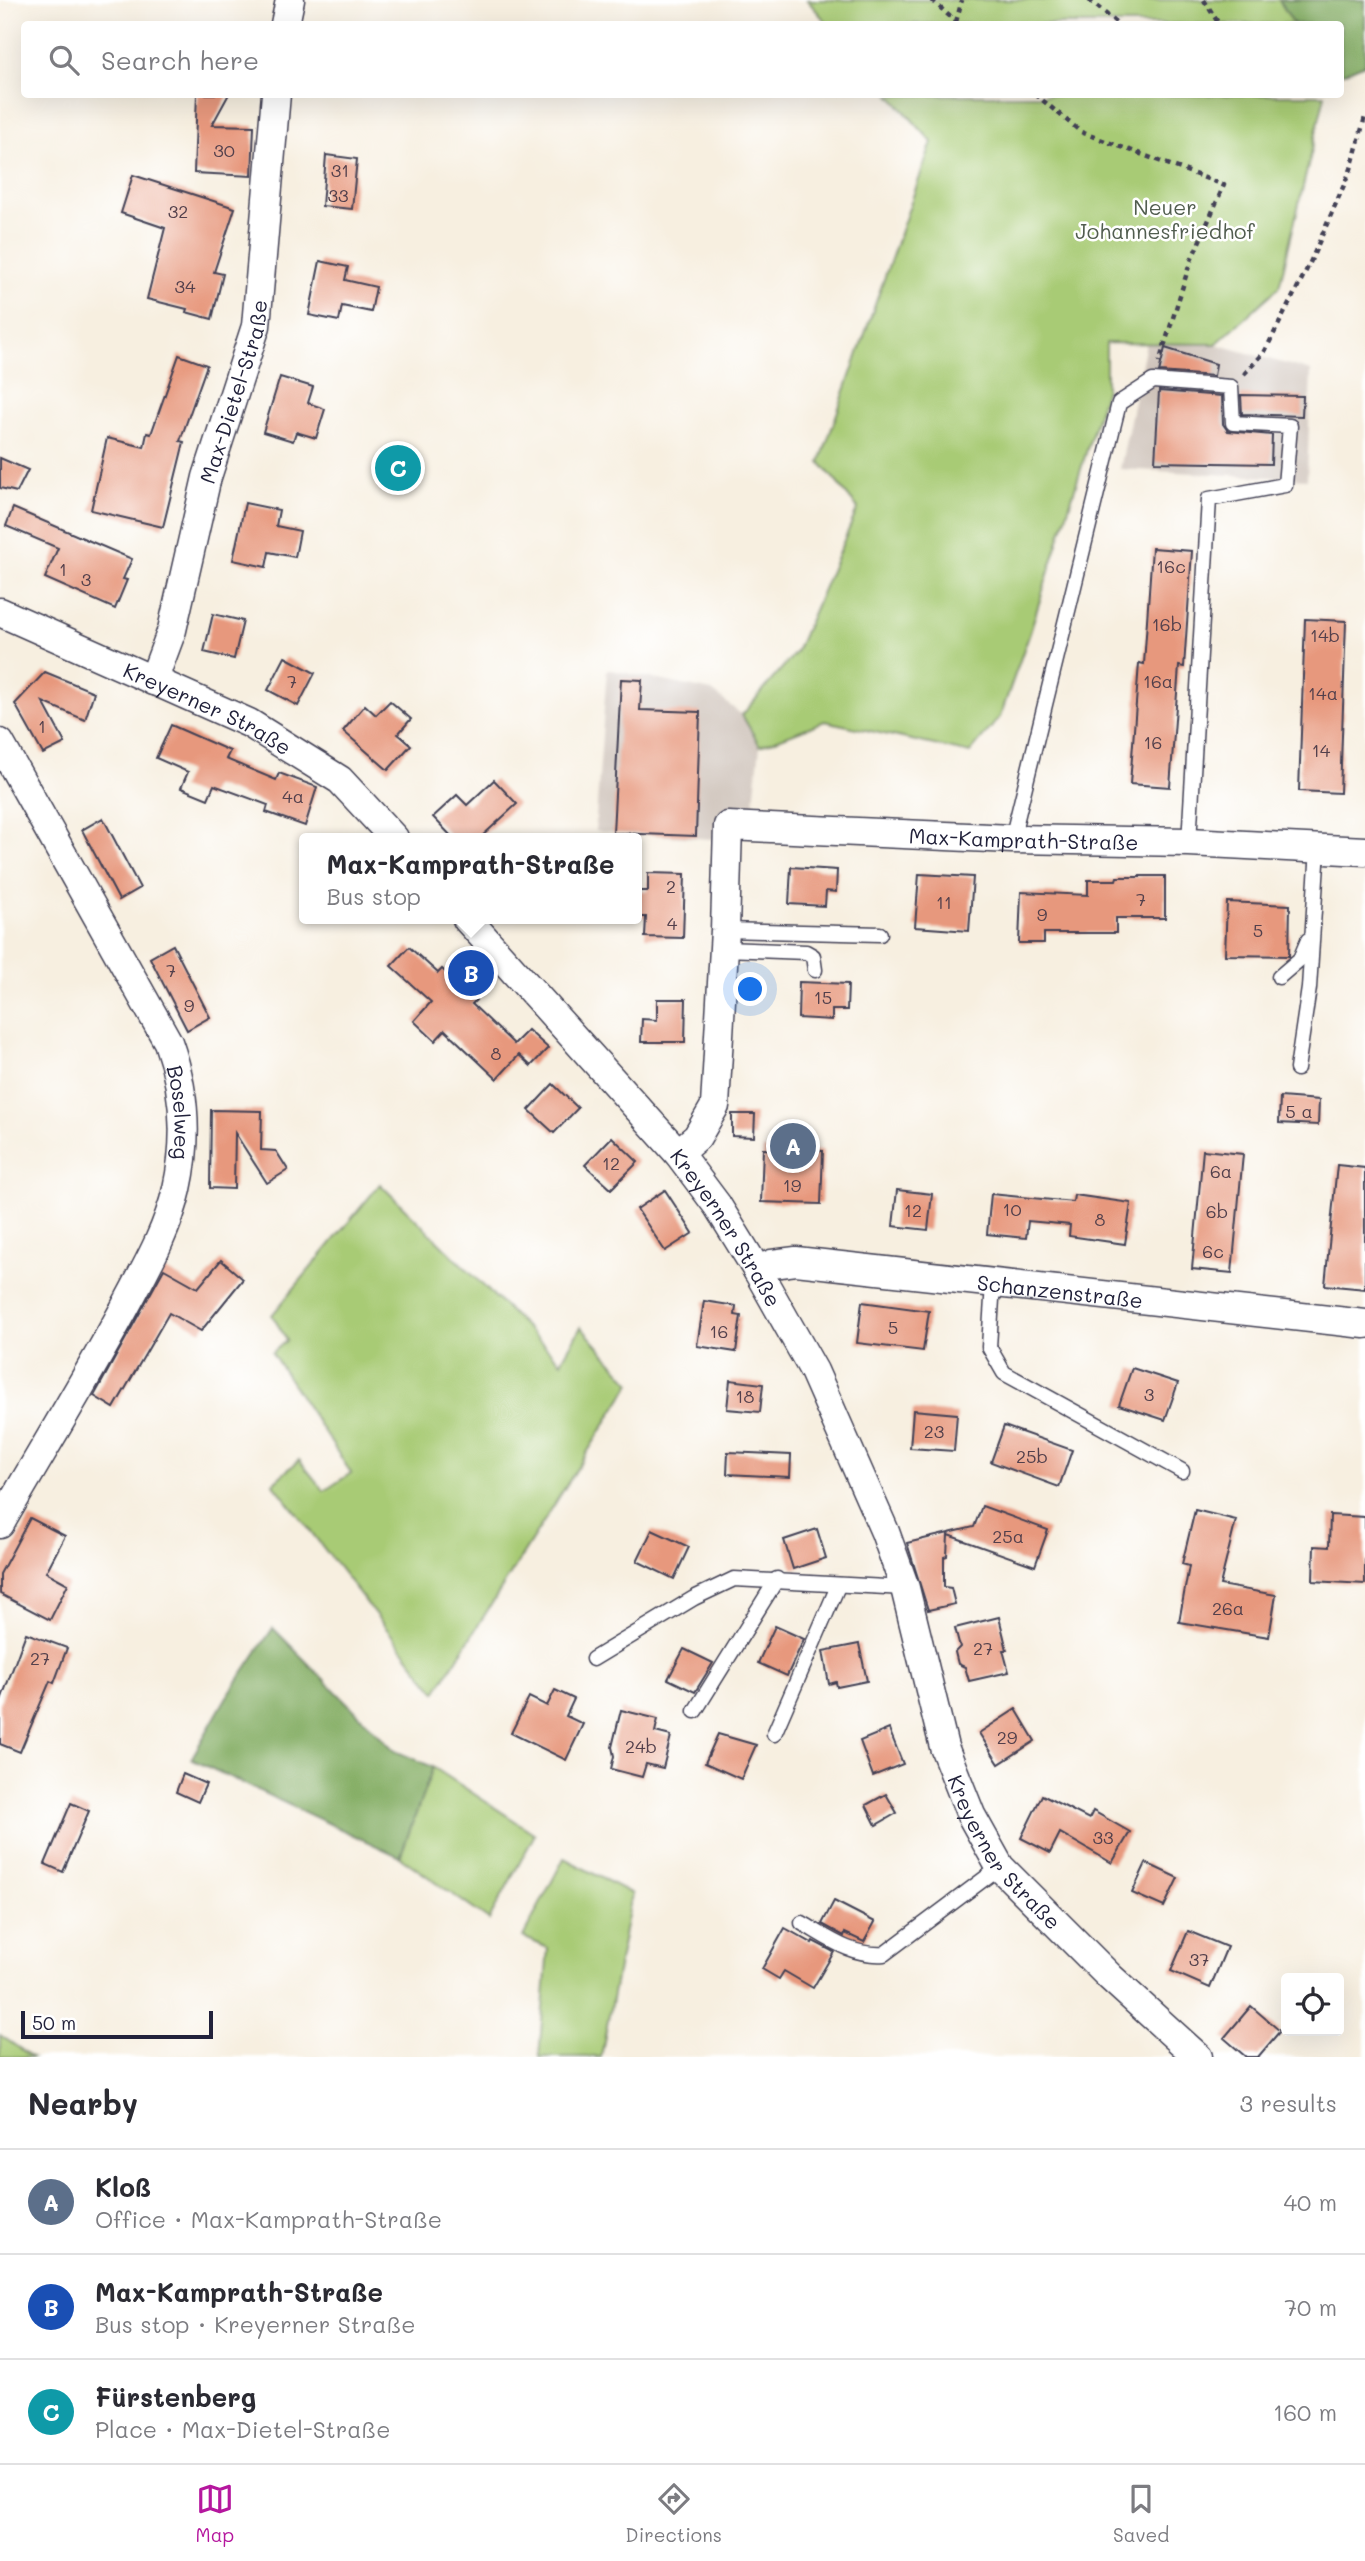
<!DOCTYPE html>
<meta charset="utf-8">
<style>
:root{--surface:#fff;--page:#f7f7f7;--text:#2b2b33;--muted:#7c7c81;--line:#e1e1e2;--accent:#b5179e}
body{margin:0;font-family:Mali,sans-serif;background:var(--page);color:var(--text)}
.controls{position:absolute;right:21px;bottom:21px;display:grid;overflow:hidden;border-radius:7px;box-shadow:0 7px 28px #0002}
.controls button{width:63px;height:63px;display:grid;place-items:center;padding:0;border:0;border-bottom:2px solid var(--line);background:var(--surface);color:var(--text);font:35px sans-serif}
.scale{position:absolute;left:21px;bottom:18px;width:192px;box-sizing:border-box;padding-left:7px;border:4px solid #22223b;border-top:0;font-size:19px;line-height:24px;white-space:nowrap;color:#22223b;-webkit-text-stroke:5px #fff;paint-order:stroke}
.you{position:absolute;left:751px;top:990px;width:24px;height:24px;margin:-18px;border:5px solid #fff;border-radius:50%;background:#1a73e8;box-shadow:0 0 0 10px #1a73e833}
.badge{display:grid;place-items:center;width:46px;height:46px;border-radius:50%;background:var(--accent);color:#fff;font-size:23px;font-weight:700}
.pin{position:absolute;translate:-50% -50%;border:4px solid #fff;box-shadow:0 2px 7px #0006}
.popup{position:absolute;left:299px;top:833px;width:343px;height:91px;box-sizing:border-box;display:grid;place-content:center;border-radius:7px;background:var(--surface);filter:drop-shadow(0 2px 5px #0005);font-size:23px;white-space:nowrap;color:var(--muted)}
.popup b{font-size:26px;color:var(--text)}
.popup::after{content:'';position:absolute;left:50%;top:100%;margin-left:-14px;border:14px solid transparent;border-top-color:var(--surface)}
.list{margin:0;padding:0;list-style:none}
h2{display:flex;justify-content:space-between;align-items:center;height:91px;margin:0;padding:0 28px;font-size:30px}
h2 small{font-size:23px;font-weight:400;color:var(--muted)}
.list li{display:grid;grid-template-columns:46px 1fr auto;gap:21px;align-items:center;box-sizing:border-box;height:105px;padding:0 28px;border-top:2px solid var(--line)}
.list b{display:block;font-size:26px;white-space:nowrap}
.list p{margin:0;font-size:23px;white-space:nowrap;color:var(--muted)}
.list em{font-size:23px;font-style:normal;color:var(--muted)}
.icon{flex:none;width:38px;height:38px;fill:none;stroke:currentColor;stroke-width:2;stroke-linecap:round;stroke-linejoin:round}
.map{position:relative;flex:none;width:1365px;height:2057px;overflow:hidden}
.search{position:absolute;background:var(--surface);box-shadow:0 7px 28px #0002;left:21px;right:21px;top:21px;height:77px;display:flex;align-items:center;gap:18px;box-sizing:border-box;padding:0 24px;border-radius:7px;color:var(--muted);font-size:26px}
.sheet{height:406px;background:var(--surface)}
nav{display:flex;justify-content:space-around;align-items:center;box-sizing:border-box;height:98px;border-top:2px solid var(--line);background:var(--surface);font-size:19px;color:var(--muted)}
nav a{display:grid;justify-items:center;gap:4px}
nav .on{color:var(--accent)}
.map>svg:first-child{display:block}
.industrial{fill:#cec2b9}
.green{fill:#a8cb74;stroke:#657658;stroke-width:2}
.forest{fill:#86af66;stroke:#546850;stroke-width:2}
.building{fill:#e7987d}
.lines{fill:none;stroke-linecap:round;stroke-linejoin:round}
.lane-casing{stroke:#424154;stroke-width:17}
.street-casing{stroke:#424154;stroke-width:31}
.path{stroke:#424154;stroke-width:4.5;stroke-dasharray:5 5;stroke-linecap:butt}
.lane{stroke:#fff;stroke-width:14}
.street{stroke:#fff;stroke-width:28}
.labels{text-anchor:middle;dominant-baseline:central;stroke-width:5;stroke-linejoin:round;paint-order:stroke}
.number-label{font-size:18px;fill:#53404c}
.park-label{font-size:21px;fill:#515d4f;stroke:#fff}
.street-label{font-size:21px;fill:#22223b;stroke:#fff}
</style>
<div class="map">
<svg width="1365" height="2057" viewBox="0 0 1365 2057">
<rect width="100%" height="100%" fill="#fff"/>
<filter id="ink" filterUnits="userSpaceOnUse"><feTurbulence type="fractalNoise" baseFrequency=".0143" numOctaves="2"/><feDisplacementMap in="SourceGraphic" scale="14" xChannelSelector="R" yChannelSelector="G"/><feConvolveMatrix kernelMatrix="1 2 1 2 8 2 1 2 1" color-interpolation-filters="sRGB"/></filter>
<filter id="wash" filterUnits="userSpaceOnUse"><feTurbulence type="fractalNoise" baseFrequency=".00686" numOctaves="4" result="noise"/><feDisplacementMap in="SourceGraphic" scale="28" xChannelSelector="R" yChannelSelector="G"/><feGaussianBlur stdDeviation="1.57" result="paint"/><feColorMatrix in="noise" values="0 0 0 0 0 0 0 0 0 0 0 0 0 0 0 0 0 1.4 0 .05"/><feComposite in="paint" operator="in"/></filter>
<g filter="url(#wash)">
<rect width="100%" height="100%" fill="#f7efe0"/>
<g class="industrial">
<path d="M1146,343L1216,344L1311,371L1307,479L1120,469Z"/>
<path d="M607,669L712,691L742,715L760,746L753,811L712,839L595,831Z"/>
</g>
<g class="green">
<path d="M807,0H1279L1294,24H828Z"/>
<path d="M890,95H1325L1279,287L1216,344L1106,343V389L1030,632L1000,717L970,753L825,721L760,746L742,715L796,652L858,508L820,462L932,142Z"/>
<path d="M380,1184L561,1362L581,1327L631,1383L436,1692L273,1483L299,1460L324,1491L351,1473L272,1353L287,1340L272,1315Z"/>
<path d="M433,1767L535,1834L489,1920L400,1857Z"/>
<path d="M564,1858L632,1894L601,2057H539L548,1948L523,1937Z"/>
<path d="M0,2035L32,2057H0Z"/>
</g>
<g class="forest">
<path d="M1279,0H1365V64L1341,74L1340,24H1294Z"/>
<path d="M273,1628L395,1751L433,1767L400,1857L191,1759L226,1698Z"/>
</g>
<g id="blocks">
<g class="building">
<path d="M197,94H229L212,125L254,126L252,176L194,173Z"/>
<path d="M326,155L357,159L352,209L322,206Z"/>
<path d="M133,175L235,208L214,272L223,274L212,319L186,312L187,309L147,299L165,228L121,213Z"/>
<path d="M320,261L348,267L345,280L376,287L371,312L342,306L339,321L309,315Z"/>
<path d="M1165,348L1216,364L1214,376L1159,372Z"/>
<path d="M179,355L207,365L180,441L184,442L163,527L91,510L107,438L144,447L147,433L151,434Z"/>
<path d="M280,377L313,387L308,403L325,409L316,438L296,432L293,441L263,432Z"/>
<path d="M1159,391L1222,396L1223,424L1228,431L1272,435L1271,464L1155,462Z"/>
<path d="M1241,395L1303,396L1302,416L1242,414Z"/>
<path d="M0,458L28,470L17,492L0,488Z"/>
<path d="M245,503L279,510L276,526L300,531L295,557L269,552L266,567L233,560Z"/>
<path d="M13,508L132,559L123,579L127,580L115,609L45,578L58,548L6,526Z"/>
<path d="M1152,548L1192,551L1184,667L1179,666L1170,787L1130,784L1139,663L1144,664Z"/>
<path d="M213,614L243,621L234,659L204,652Z"/>
<path d="M1305,619L1346,621L1340,793L1299,791Z"/>
<path d="M285,657L315,673L298,706L268,690Z"/>
<path d="M45,672L94,692L85,720L43,702L65,743L43,754L15,704Z"/>
<path d="M621,679L642,680L640,710L700,712L696,836L613,833Z"/>
<path d="M390,701L411,719L398,734L411,745L388,770L343,731L365,705L376,715Z"/>
<path d="M171,725L230,751L226,759L276,780L279,773L317,787L305,826L266,812L268,805L214,785L208,799L181,788L188,772L156,758Z"/>
<path d="M494,780L517,804L480,838H453L433,817L457,795L467,805Z"/>
<path d="M103,818L140,888L119,900L82,830Z"/>
<path d="M791,867L837,870L836,892L826,891L825,906L789,904Z"/>
<path d="M648,873L685,874L683,938L645,937L646,917H638L639,891H648Z"/>
<path d="M919,874L973,877L969,931L915,927Z"/>
<path d="M1140,876H1165V918H1116V933H1044V943H1019L1021,892L1088,895V880H1116L1117,877H1140Z"/>
<path d="M1227,902L1290,905L1289,956L1225,955Z"/>
<path d="M173,945L210,1017L187,1030L150,958Z"/>
<path d="M409,947L438,973L442,969L452,978L455,975L469,988L467,991L476,1000L472,1004L514,1044L528,1030L548,1048L531,1066L519,1055L497,1079L445,1030L435,1041L414,1021L431,1002L391,966Z"/>
<path d="M799,982L848,984L847,1010H832V1020L798,1018Z"/>
<path d="M657,999H686L685,1042H641L642,1019L657,1020Z"/>
<path d="M553,1084L578,1108L554,1133L529,1110Z"/>
<path d="M1280,1097L1319,1100L1318,1125L1279,1123Z"/>
<path d="M211,1110L262,1111L261,1150L276,1151L288,1170L267,1183L235,1133L234,1189L210,1188Z"/>
<path d="M732,1114H755L754,1137L732,1136Z"/>
<path d="M612,1137L638,1162L611,1189L585,1165Z"/>
<path d="M763,1149L823,1151L821,1204L761,1202Z"/>
<path d="M1203,1150L1243,1154L1232,1273L1192,1269Z"/>
<path d="M1337,1165L1365,1168V1289L1325,1285Z"/>
<path d="M665,1190L693,1233L665,1251L637,1209Z"/>
<path d="M897,1190L932,1194L928,1230L893,1226Z"/>
<path d="M991,1194L1073,1202L1074,1195L1131,1203L1125,1244L1069,1236L1070,1225L1028,1221L1026,1238L987,1234Z"/>
<path d="M221,1260L243,1279L201,1331L169,1313L114,1408L94,1396L164,1269L198,1288Z"/>
<path d="M704,1301L736,1306L735,1315L741,1316L736,1352L697,1346Z"/>
<path d="M862,1302L929,1311L923,1351L857,1343Z"/>
<path d="M1132,1368L1178,1383L1165,1420L1119,1405Z"/>
<path d="M730,1380L763,1384L760,1412L727,1409Z"/>
<path d="M913,1410L957,1414L954,1451L910,1448Z"/>
<path d="M1004,1426L1072,1450L1059,1487L991,1462Z"/>
<path d="M728,1452L791,1455L790,1477L727,1474Z"/>
<path d="M982,1506L1048,1530L1035,1566L948,1535L947,1556L944,1557V1587L951,1588L955,1604L928,1610L907,1543L974,1527Z"/>
<path d="M1195,1510L1236,1520L1220,1585L1276,1595L1269,1637L1179,1622L1189,1566L1182,1564Z"/>
<path d="M1330,1515L1365,1517V1584L1313,1581L1314,1546L1329,1547Z"/>
<path d="M30,1518L65,1536L46,1572L68,1584L50,1620L0,1594V1574Z"/>
<path d="M817,1529L826,1558L793,1569L784,1540Z"/>
<path d="M652,1530L689,1547L674,1579L637,1561Z"/>
<path d="M999,1617L1007,1650H1003L1009,1672L969,1681L965,1667L958,1664L955,1652L960,1647L955,1628Z"/>
<path d="M775,1626L804,1639L787,1676L758,1663Z"/>
<path d="M26,1633L67,1648L54,1683L50,1681L20,1752L0,1744V1703Z"/>
<path d="M859,1644L867,1681L837,1687L836,1682L829,1684L823,1651Z"/>
<path d="M684,1649L713,1663L695,1692L668,1679Z"/>
<path d="M555,1690L574,1699L566,1716L583,1724L566,1760L511,1733L529,1697L547,1706Z"/>
<path d="M1016,1709L1035,1741L999,1764L979,1733Z"/>
<path d="M621,1710L658,1719L655,1732L671,1736L663,1768L646,1764L642,1777L611,1769L614,1756L612,1747Z"/>
<path d="M889,1729L903,1764L873,1776L860,1741Z"/>
<path d="M718,1734L756,1745L741,1779L705,1763Z"/>
<path d="M183,1774L206,1784L198,1802L176,1792Z"/>
<path d="M886,1794L897,1813L876,1825L866,1805Z"/>
<path d="M1042,1795L1089,1819L1093,1811L1130,1832L1112,1863L1060,1833L1050,1853L1021,1838Z"/>
<path d="M71,1803L89,1811L63,1872L45,1864Z"/>
<path d="M1146,1863L1178,1878L1164,1907L1132,1893Z"/>
<path d="M834,1901L875,1922L864,1942L845,1933L844,1936L822,1924Z"/>
<path d="M785,1928L812,1943L813,1941L834,1952L813,1988L784,1971L779,1979L762,1969Z"/>
<path d="M1188,1931L1227,1947L1210,1988L1171,1971Z"/>
<path d="M1251,2006L1280,2031L1258,2057H1246L1224,2038Z"/>
</g>
</g>
</g>
<g filter="url(#ink)">
<use href="#blocks" fill-opacity="0" stroke="#424154" stroke-width="2"/>
<g class="lines">
<g class="lane-casing">
<g id="lane">
<path d="M1012,839L1119,403L1153,381L1231,387L1233,423L1290,426L1285,485L1209,499L1189,842"/>
<path d="M725,930L880,934"/>
<path d="M724,949L806,952L813,956L815,970"/>
<path d="M1279,977L1300,959L1308,940"/>
<path d="M1297,1069L1309,988L1318,848"/>
<path d="M993,1283L989,1347L1004,1373L1182,1471"/>
<path d="M593,1659L694,1598L734,1579L905,1588"/>
<path d="M695,1711L777,1579"/>
<path d="M774,1734L838,1586"/>
<path d="M802,1923C830,1939 851,1956 884,1954L1000,1867"/>
</g>
</g>
<g class="street-casing">
<g id="street">
<path d="M285,24L290,0"/>
<path id="s1" d="M0,612L249,723L340,780L394,838"/>
<path id="s2" d="M153,681L172,630L207,477L256,326L276,94"/>
<path id="s3" d="M0,743L168,1042C185,1089 188,1140 177,1189C167,1233 144,1271 123,1311C84,1383 41,1453 0,1524"/>
<path id="s4" d="M467,919L678,1153L717,1205L757,1270L814,1371L885,1532L905,1588L944,1747L971,1815L1000,1867L1110,1977L1198,2057"/>
<path id="s5" d="M678,1153L697,1137L715,1106L725,930L728,826L1012,839L1189,842L1365,851"/>
<path id="s6" d="M757,1270L772,1264L796,1261L1365,1324"/>
</g>
</g>
<g class="path">
<path d="M932,0L958,24"/>
<path d="M1089,0L1118,24"/>
<path d="M1204,0L1219,24"/>
<path d="M956,22L962,0"/>
<path d="M1035,94L1081,132L1224,185L1190,263L1159,363"/>
<path d="M1244,374L1264,353L1309,265L1351,169L1365,117"/>
</g>
<use href="#lane" class="lane"/>
<use href="#street" class="street"/>
</g>
</g>
<g class="labels">
<g class="number-label">
<text x="224" y="150">30</text>
<text x="340" y="170">31</text>
<text x="338" y="195">33</text>
<text x="178" y="211">32</text>
<text x="185" y="286">34</text>
<text x="1171" y="566">16c</text>
<text x="63" y="569">1</text>
<text x="86" y="579">3</text>
<text x="1167" y="624">16b</text>
<text x="1325" y="635">14b</text>
<text x="292" y="681">7</text>
<text x="1158" y="681">16a</text>
<text x="1323" y="693">14a</text>
<text x="42" y="726">1</text>
<text x="1153" y="742">16</text>
<text x="1321" y="750">14</text>
<text x="293" y="796">4a</text>
<text x="671" y="886">2</text>
<text x="1141" y="899">7</text>
<text x="944" y="902">11</text>
<text x="1042" y="914">9</text>
<text x="672" y="923">4</text>
<text x="1258" y="930">5</text>
<text x="171" y="970">7</text>
<text x="823" y="997">15</text>
<text x="189" y="1005">9</text>
<text x="496" y="1053">8</text>
<text x="1299" y="1111">5 a</text>
<text x="611" y="1163">12</text>
<text x="1221" y="1171">6a</text>
<text x="792" y="1185">19</text>
<text x="1012" y="1209">10</text>
<text x="913" y="1210">12</text>
<text x="1217" y="1211">6b</text>
<text x="1100" y="1219">8</text>
<text x="1213" y="1251">6c</text>
<text x="893" y="1327">5</text>
<text x="719" y="1331">16</text>
<text x="1149" y="1394">3</text>
<text x="745" y="1396">18</text>
<text x="934" y="1431">23</text>
<text x="1032" y="1456">25b</text>
<text x="1008" y="1536">25a</text>
<text x="1228" y="1608">26a</text>
<text x="983" y="1648">27</text>
<text x="40" y="1658">27</text>
<text x="1007" y="1737">29</text>
<text x="641" y="1746">24b</text>
<text x="1103" y="1837">33</text>
<text x="1199" y="1959">37</text>
</g>
<g class="park-label">
<text x="1165" y="206">Neuer<tspan x="1165" dy="24">Johannesfriedhof</tspan></text>
</g>
<g class="street-label">
<text stroke="none"><textPath href="#s2" startOffset="301">Max-Dietel-Straße</textPath></text>
<text stroke="none"><textPath href="#s1" startOffset="229">Kreyerner Straße</textPath></text>
<text stroke="none"><textPath href="#s5" startOffset="637">Max-Kamprath-Straße</textPath></text>
<text stroke="none"><textPath href="#s3" startOffset="415">Boselweg</textPath></text>
<text stroke="none"><textPath href="#s4" startOffset="404">Kreyerner Straße</textPath></text>
<text stroke="none"><textPath href="#s6" startOffset="306">Schanzenstraße</textPath></text>
<text stroke="none"><textPath href="#s4" startOffset="1094">Kreyerner Straße</textPath></text>
</g>
</g>
</svg>
<div class="controls">
<button><svg class="icon" aria-label="locate" viewBox="0 0 24 24"><circle cx="12" cy="12" r="6"/><path d="M12 2v4M12 18v4M2 12h4M18 12h4"/></svg></button>
</div>
<div class="scale">50 m</div>
<div class="you"></div>
<div class="pin badge" style="left:793px;top:1146px;background:#5c6f8a">A</div>
<div class="pin badge" style="left:471px;top:973px;background:#1a4fb4">B</div>
<div class="popup"><b>Max-Kamprath-Straße</b>Bus stop</div>
<div class="pin badge" style="left:398px;top:468px;background:#0f9aa8">C</div>
<div class="search"><svg class="icon" aria-label="search" viewBox="0 0 24 24"><circle cx="10" cy="10" r="6"/><path d="M15 15l6 6"/></svg>Search here</div>
</div>
<section class="sheet">
<h2>Nearby<small>3 results</small></h2>
<ul class="list">
<li><span class="badge" style="background:#5c6f8a">A</span><div><b>Kloß</b><p>Office · Max-Kamprath-Straße</p></div><em>40 m</em></li>
<li><span class="badge" style="background:#1a4fb4">B</span><div><b>Max-Kamprath-Straße</b><p>Bus stop · Kreyerner Straße</p></div><em>70 m</em></li>
<li><span class="badge" style="background:#0f9aa8">C</span><div><b>Fürstenberg</b><p>Place · Max-Dietel-Straße</p></div><em>160 m</em></li>
</ul>
</section>
<nav>
<a class="on"><svg class="icon" aria-label="map" viewBox="0 0 24 24"><path d="M3 6l6-2 6 2 6-2v14l-6 2-6-2-6 2zM9 4v14M15 6v14"/></svg>Map</a>
<a><svg class="icon" aria-label="directions" viewBox="0 0 24 24"><path d="M12 3l9 9-9 9-9-9zM9 14v-3h6M13 9l2 2-2 2"/></svg>Directions</a>
<a><svg class="icon" aria-label="saved" viewBox="0 0 24 24"><path d="M7 4h10v16l-5-4-5 4z"/></svg>Saved</a>
</nav>
